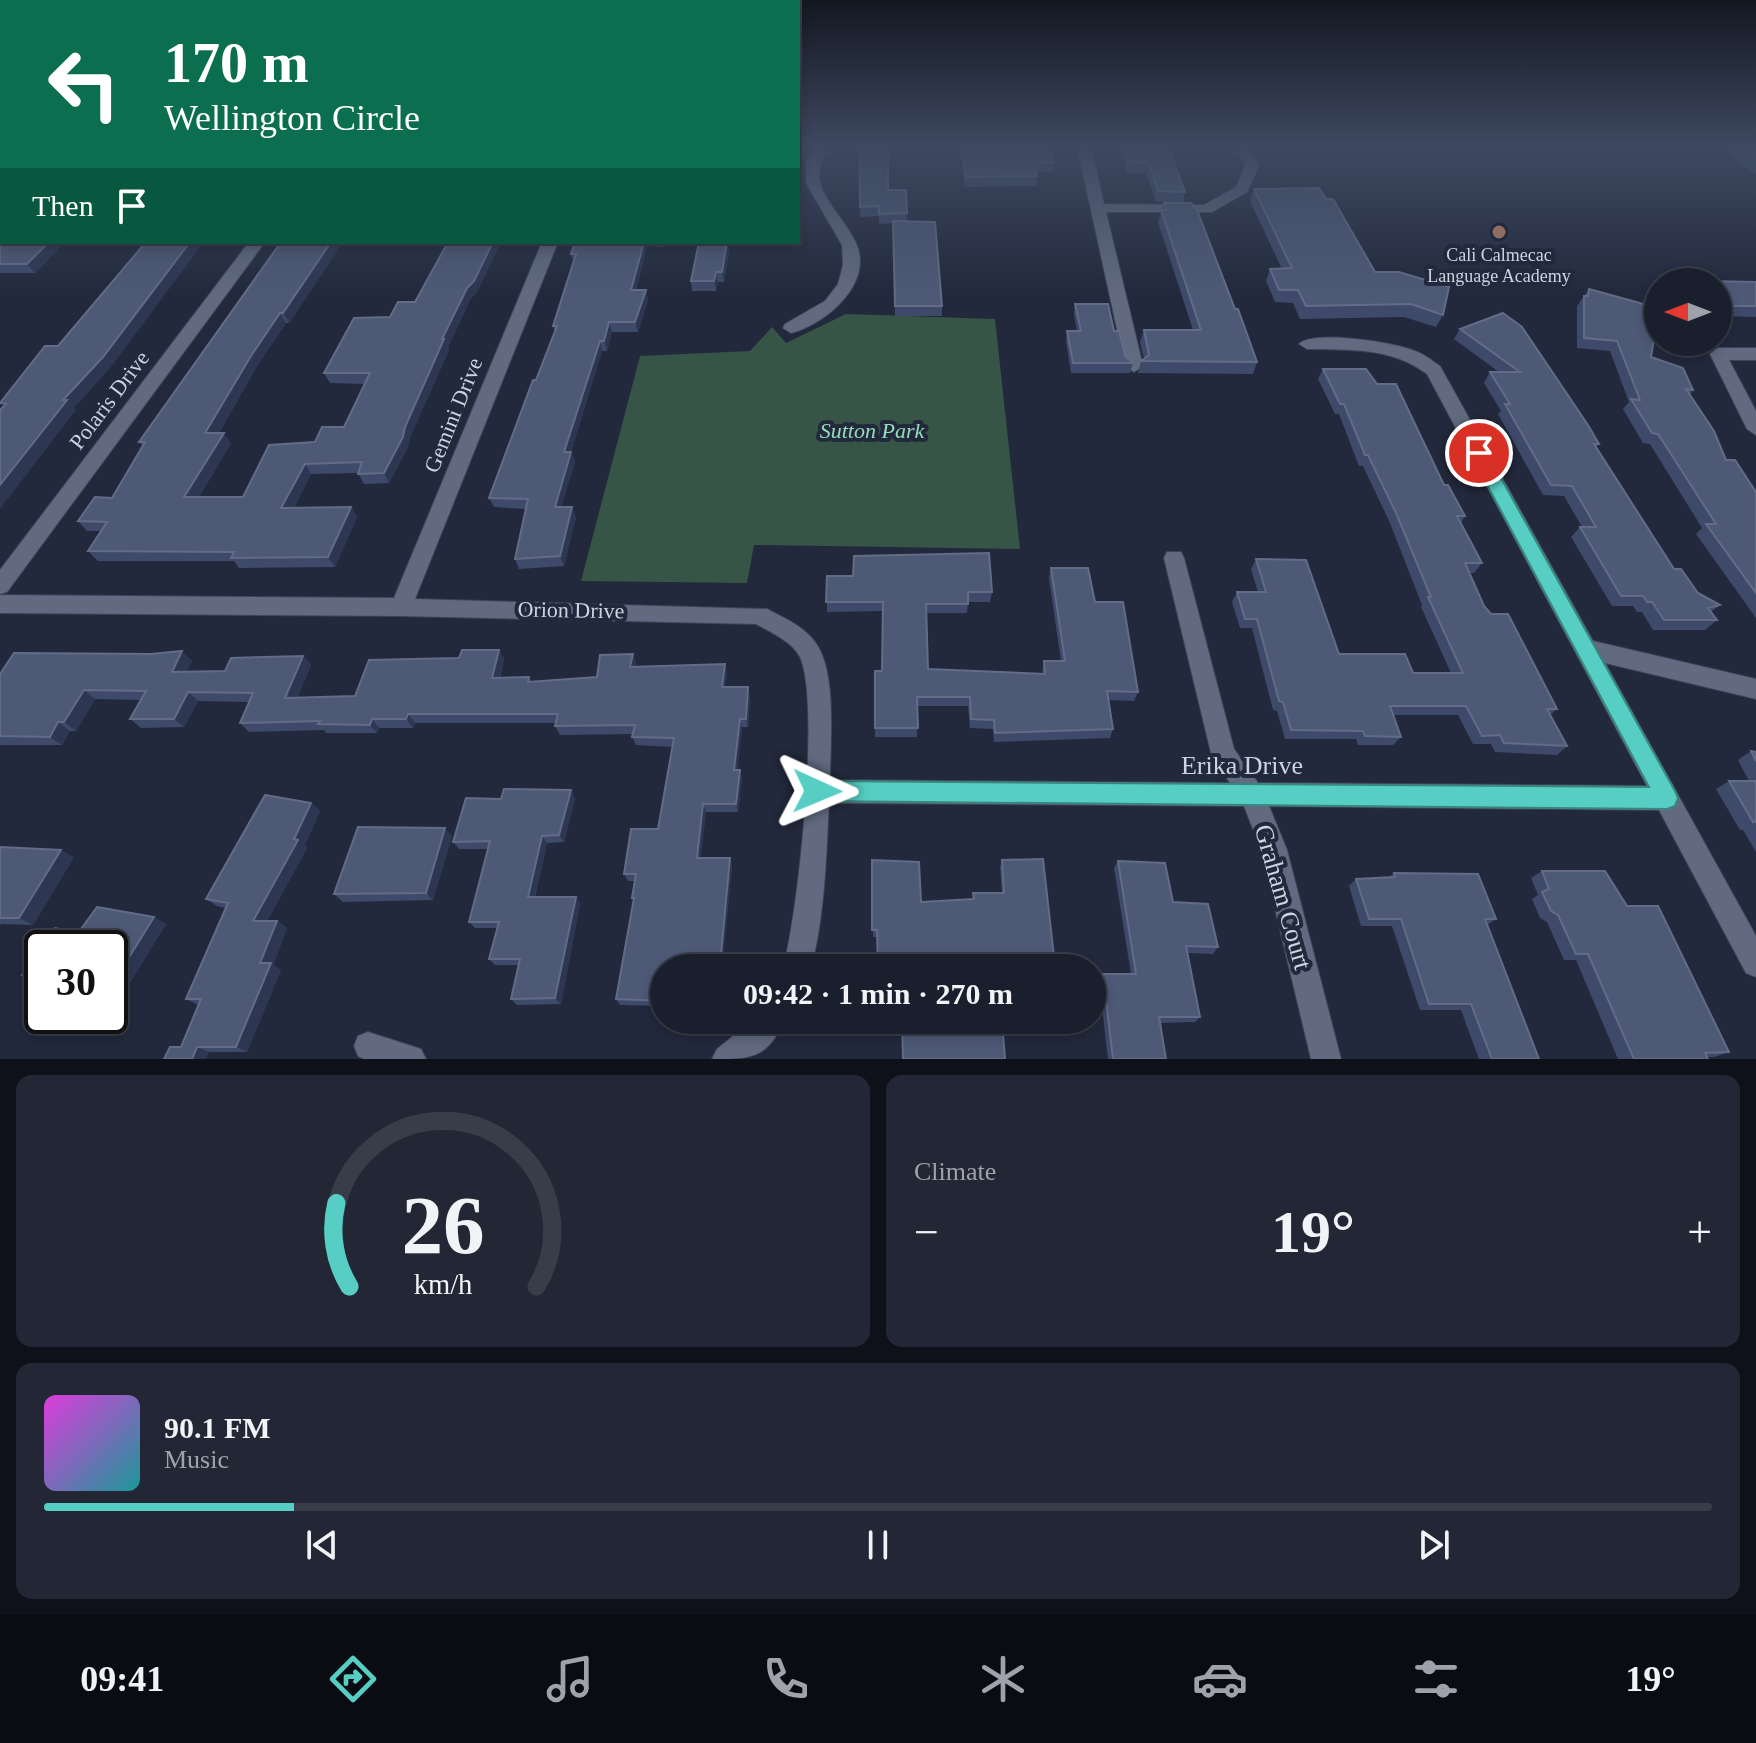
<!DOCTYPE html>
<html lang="en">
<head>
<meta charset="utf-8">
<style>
	body { margin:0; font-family:Georgia,serif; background:#232735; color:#f1f3f6; height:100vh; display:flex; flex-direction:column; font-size:30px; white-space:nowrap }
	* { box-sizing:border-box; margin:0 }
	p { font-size:26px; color:#9fa2aa }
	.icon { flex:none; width:44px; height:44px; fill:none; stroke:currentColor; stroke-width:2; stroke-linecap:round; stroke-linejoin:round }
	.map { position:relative; height:1059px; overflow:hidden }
	.side { display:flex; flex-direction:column; gap:16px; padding:16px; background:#0e1119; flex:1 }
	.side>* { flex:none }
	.banner { position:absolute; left:0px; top:0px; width:800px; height:244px; box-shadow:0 4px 12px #0003,0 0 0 2px #383d49; background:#0b6e4f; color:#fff; overflow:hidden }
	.needle { width:52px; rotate:270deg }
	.tools { position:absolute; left:1644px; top:268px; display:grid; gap:16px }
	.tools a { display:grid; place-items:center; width:88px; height:88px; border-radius:50%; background:#1a1f2d; box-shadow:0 4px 12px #0003,0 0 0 2px #383d49; font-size:40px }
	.speed { position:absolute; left:24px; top:930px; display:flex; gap:16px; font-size:40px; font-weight:700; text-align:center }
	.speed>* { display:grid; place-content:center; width:104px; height:104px; border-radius:50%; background:#1a1f2d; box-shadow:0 4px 12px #0003,0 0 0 2px #383d49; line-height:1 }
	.speed .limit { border:4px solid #111; border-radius:12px; background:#fff; color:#111 }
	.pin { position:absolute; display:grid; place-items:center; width:68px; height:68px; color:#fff; margin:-34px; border:4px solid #fff; border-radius:50%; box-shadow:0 2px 8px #0007 }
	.me { position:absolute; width:88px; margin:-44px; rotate:91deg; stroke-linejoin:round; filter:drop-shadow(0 0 6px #0008) }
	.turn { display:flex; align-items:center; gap:28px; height:168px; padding:0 32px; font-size:36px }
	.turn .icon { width:104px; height:104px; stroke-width:2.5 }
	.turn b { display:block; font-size:56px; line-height:68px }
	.then { display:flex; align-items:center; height:76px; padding:0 32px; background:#0003; gap:16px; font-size:30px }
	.big { font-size:60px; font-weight:600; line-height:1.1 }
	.side .widget { flex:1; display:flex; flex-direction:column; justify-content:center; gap:12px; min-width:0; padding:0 28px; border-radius:16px; background:#232735 }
	.side .dial { align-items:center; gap:0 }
	.dial svg { height:208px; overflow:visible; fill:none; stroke:#383d49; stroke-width:7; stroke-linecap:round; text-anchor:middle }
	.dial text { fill:#f1f3f6; stroke:none }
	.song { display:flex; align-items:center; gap:24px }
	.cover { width:96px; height:96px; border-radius:12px; background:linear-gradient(135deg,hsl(300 70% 55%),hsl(180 70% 35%)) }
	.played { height:8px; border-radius:4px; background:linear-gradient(90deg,#56cec3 15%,#383d49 15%) }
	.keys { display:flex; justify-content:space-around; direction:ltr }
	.heat { display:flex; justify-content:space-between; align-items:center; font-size:44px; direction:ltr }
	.side .tiles { flex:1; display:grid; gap:16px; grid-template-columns:1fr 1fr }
	.widget:last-child { grid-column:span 2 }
	.trip { position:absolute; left:650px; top:954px; width:456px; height:80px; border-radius:40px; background:#1a1f2d; box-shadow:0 4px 12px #0003,0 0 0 2px #383d49; font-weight:600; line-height:80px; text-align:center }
	.menu { display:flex; height:128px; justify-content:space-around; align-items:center; background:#0a0c12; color:#9fa2aa }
	.menu .icon { width:56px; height:56px }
	.menu .selected { color:#56cec3 }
	.menu b { font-size:36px; color:#f1f3f6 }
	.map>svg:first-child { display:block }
</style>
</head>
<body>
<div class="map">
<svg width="1756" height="1059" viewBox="0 0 1756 1059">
	<rect width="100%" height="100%" fill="#22293c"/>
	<path fill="#365546" d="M846,314L995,319L1020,549L754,545L747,583L581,581L640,356L750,351L772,327L786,343Z"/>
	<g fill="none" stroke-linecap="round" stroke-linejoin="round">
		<defs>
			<path id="minor" d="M815,146H829C823,158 817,168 820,182C825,202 846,222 855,241C876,282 826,324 791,333L783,328L785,324L825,301L838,284L843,265L842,245L806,183V163Z
				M1077,146H1091L1104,204L1204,205L1236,187L1245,166L1235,146H1249L1259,166L1247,192L1212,212H1106L1143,366L1134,372L1125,366Z
				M249,242H265L7,592L0,594V570Z
				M542,242H558L415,599L767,609C784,618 806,627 817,645C837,676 830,743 830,780L1230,783L1211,753L1164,558L1167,552H1181L1184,558L1234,749L1258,783L1647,786L1427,374C1391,347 1350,350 1307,349L1299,344C1313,330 1392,342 1412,350C1423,353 1431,360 1440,366L1593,641L1756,679V699L1605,663L1756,936V977L1746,973L1659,810L1269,806L1287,850L1341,1059H1311L1261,850L1244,806L829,803C826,858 825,914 811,968H783C798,916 821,702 800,657C792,641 770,632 756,624L401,616L0,613V595L394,598Z
				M1718,348H1756V360H1729L1756,411V435L1747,429L1710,354Z
				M753,1020H784C768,1059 750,1059 712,1059L717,1049Z
				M368,1032L421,1049L426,1059H364L358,1056L354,1046L358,1036Z"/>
		</defs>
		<use href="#minor" stroke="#3d4454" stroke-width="2"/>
		<use href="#minor" fill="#616a80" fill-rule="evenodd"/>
	</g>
	<path fill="#3f4a6a" d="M859,146L888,190L907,213V222L942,306V316H895L893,223L879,224V216L860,217Z
		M959,146H1050L1054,163L1053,172H1036L1037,176L1036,186L965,187Z
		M1120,146H1168L1185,192L1183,202H1156L1146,173H1127Z
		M1720,146H1756V175L1747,167H1742Z
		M1254,189L1326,199L1375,272L1443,315L1436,327L1404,317L1300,319L1293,303L1275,302L1266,281L1270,269H1282L1250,201Z
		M1164,203L1235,309L1257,362L1253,374L1138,373L1141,361L1144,359L1140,342L1144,330H1193L1158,222Z
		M5,242H65L35,273H0V247Z
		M281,242H343L289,323H286L257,366L219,433L231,443L199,497H243L315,442L344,427L365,384L330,383L324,373L390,317L415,302L478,291L471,298L448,347L449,350L410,437L408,447L389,483L364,484L358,473L311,474L294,508L351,507L357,517L335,567L239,568L234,561H98L88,551L100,531H87L78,521L112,498L143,446L139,442Z
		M575,242H666L665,247L647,246L636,290H646L648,300L638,332H612L607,351H602L571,452L575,462L561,507L576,517L564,566L519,569L515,559L526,509L494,507L489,498L555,332L553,326L574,263L571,254Z
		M727,242L729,252L724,282H718L716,291H692L691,281Z
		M1707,281L1756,282V317L1720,316L1718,314V282H1706Z
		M1589,289L1651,357L1693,390L1690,394L1726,460L1756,492V618L1696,534L1702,528L1650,444L1643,443L1623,409L1629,402L1610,351L1577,348V306Z
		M1075,304L1114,331L1125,356L1133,363L1130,373H1071L1066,341L1067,331H1077L1074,314Z
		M1503,313L1599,444L1596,448L1674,569L1698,593L1720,605L1711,612L1717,620L1705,630H1653L1642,612H1637L1633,606H1612L1571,537L1580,527H1582L1564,496L1543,495L1498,414L1501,411L1484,383L1490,372H1499L1454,339L1460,329Z
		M1323,369L1444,485L1465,516L1461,523L1482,563L1474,573H1470L1484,606L1557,709L1550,715L1567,746L1557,755L1495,752L1491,744H1473L1458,715H1393L1401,737L1393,745H1358L1356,739H1285L1277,711L1273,710L1252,628H1240L1232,602L1237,592H1258L1251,569L1256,559L1339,654L1413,673H1451L1421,607L1422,605L1390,523L1363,466H1359L1339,414H1335L1318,379Z
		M1051,568L1095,602L1138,692L1134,701L1108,700L1113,729L1110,738L994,742L993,729L970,728L968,706H918L917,737H875V671H882L883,611L827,612V576L992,592L990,602H968L967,613H927L928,669L1042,674L1044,661H1061L1049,578Z
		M499,650L504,659L500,678L529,677L531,681L597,677L636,663V667L725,664L727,673L725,687L750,696L748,727H742L737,770L742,778L738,812H706L700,858H730L732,866L722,968H664V1006L620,1005L616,999L634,901L632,898L635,881H628L624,874L658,829L672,747L636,745L632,737L633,734L560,735L555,726L556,723H415L413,728H379L377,733H326L324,730L249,732L240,723L249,702L198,701L184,727L141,728L130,719L141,700L95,699L76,731H70L62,745H0V674L192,661L186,672L225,671L303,656L311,665L297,698L355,696L459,658Z
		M1751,751L1756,752V852L1743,830H1740L1716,789L1729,781H1749L1738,760Z
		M575,798L564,842L547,843L535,897H576L580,904L561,1004L517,1005L511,999L519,965H495L489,959L497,928H475L469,922L488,849H459L453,842Z
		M311,803L320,811L305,845L307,848L267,921H277L287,928L273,965L281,970L247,1052H209L206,1059H164L181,1047L198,1005L186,999L226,908L217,906L206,899Z
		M452,836L433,900L343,902L334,894Z
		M0,848L74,857L33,925L1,924L0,926Z
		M872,860L921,902L972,900L973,893H1002L1000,867L1002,860L1054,957L1051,964L934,959L877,937H873Z
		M1118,861L1173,902L1218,947L1213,954L1188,953L1200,1017L1195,1022L1160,1023L1166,1059H1108L1099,981L1103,974H1131L1114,868Z
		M1542,871L1627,906L1729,1052L1714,1057H1707L1708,1059H1618L1576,960H1564L1547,922L1540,918L1532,899L1538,895L1531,878Z
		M1394,873L1496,919L1487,925L1539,1059H1479L1461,1010H1420L1392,926H1361L1349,886L1356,879L1389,877Z
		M97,907L154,917L166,924L121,997L110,995V948H42V983L22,975L55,928L78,933Z"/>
	<path fill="#2d3752" d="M2,157V173L0,175V159Z
		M49,242H65L35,273L27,264Z
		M190,242H204L111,367L74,408L76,410L0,509V485L63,400Z
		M331,242H343L289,323L283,313Z
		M493,242H501L478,291L471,298L448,347L449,350L410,437L408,447L389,483L384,473L405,427L442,339L467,288Z
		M644,242H647V246L634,300L631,290Z
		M727,242L729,252L724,282L722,272Z
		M716,272L718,282L716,291L714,281Z
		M646,290L648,300L638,332L635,322Z
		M280,313L286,323L257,366L213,443L205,433L251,356Z
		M609,322L612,332L607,351L604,341Z
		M600,341L602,351L568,462L564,452Z
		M224,433L231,443L193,507L184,497Z
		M571,452L575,462L558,516L555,507Z
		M305,464L311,474L289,518L281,508Z
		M351,507L357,517L335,567L328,557Z
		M572,507L576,517L564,566L560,556Z
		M499,650L504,659L497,687L492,678Z
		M182,651L192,661L181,681L172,672Z
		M633,654L636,663L634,676L630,667Z
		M303,656L311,665L293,707L285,698Z
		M725,664L727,673L724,696L722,687Z
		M748,687L750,696L748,727L746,719Z
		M84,690L95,699L76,731L64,722Z
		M188,692L198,701L184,727L174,719Z
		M408,714L415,723L413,728L406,719Z
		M372,719L379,728L377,733L370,725Z
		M740,719L742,727L737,778L734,770Z
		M58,722L70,731L62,745L50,737Z
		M740,770L742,778L738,812L736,804Z
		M571,790L575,798L564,842L559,835Z
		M311,803L320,811L305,845L307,848L263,928L253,921L294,839Z
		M703,804L706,812L700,866L697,858Z
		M445,828L452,836L433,900L426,893Z
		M542,836L547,843L533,904L528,897Z
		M61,850L74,857L33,925L19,918Z
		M730,858L732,866L722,968H721L720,965Z
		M576,897L580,904L561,1004L555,998Z
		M154,917L166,924L121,997L110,992V988Z
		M277,921L287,928L273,965L281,970L247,1052L236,1047L260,963Z
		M197,1047L209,1052L206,1059H192Z"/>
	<path fill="#4e5976" stroke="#626c87" stroke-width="2" d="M0,146H2V157L0,159Z
		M859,146H888V190H906L907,213L879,214V206L860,207Z
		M961,146H1050L1054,163H1034L1037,176L966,177Z
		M1124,146H1168L1185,192L1158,191L1149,163H1129Z
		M1738,146H1756V159L1754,157H1749Z
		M1319,188L1326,199H1333L1375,272H1399L1449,287L1443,315L1411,304L1306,306L1298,290H1279L1270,269L1292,268L1254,189Z
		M1164,203H1191L1197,210L1235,309H1238L1257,362L1141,361L1149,355L1144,330H1201L1161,210H1166Z
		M893,221L935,222L942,306H895Z
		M5,242H49L27,264H0V247Z
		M146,242H190L103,357L63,400H67L0,485V410L6,404L0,403L45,346H58Z
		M281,242H331L283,313H280L251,356L205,433H224L184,497H243L269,445L315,442L322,427H344L370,373H324L354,318L390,317L398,302H415L448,242H493L474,281L467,288L442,339H444L405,427L403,437L384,473L358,474L362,462L305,464L281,508L351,507L328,557L231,558L234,552L88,551L107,522L78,521L95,497L112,498L145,442H139Z
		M575,242H644L631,290H646L635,322H609L604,341H600L564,452H571L555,507H572L560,556L515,559L528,499L489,498L533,380H536L557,326H553L576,254H571Z
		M699,242H727L722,272H716L714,281H691Z
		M1707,281L1756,282V306H1728L1718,294V282H1708Z
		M1589,289L1658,308V316L1651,357L1683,368L1693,390L1686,389L1714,431L1726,460H1735L1756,492V593L1706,524H1716L1658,434L1652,433L1631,399L1640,400L1617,341L1584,338V296H1588Z
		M1075,304H1108L1114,331H1119L1125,356L1133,363H1073L1067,331H1081Z
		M1503,313L1522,327L1588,425L1599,444H1594L1674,569H1681L1698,593L1720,605L1708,608L1717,620H1664L1652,602H1647L1643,596H1621L1580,527H1596L1572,486L1551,485L1505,404H1510L1490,372H1520L1460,329Z
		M1323,369H1366L1377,384H1396L1444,485H1448L1465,516H1457L1482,563H1465L1484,606L1491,614H1508L1557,709H1547L1567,746L1504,743L1500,735L1482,736L1466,706H1390L1401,737L1365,736L1363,731L1291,730L1283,702L1279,701L1257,619H1245L1237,592H1266L1256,559L1306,560L1339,654H1405L1413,673H1463L1428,597H1431L1396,513L1368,455H1365L1344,404H1340Z
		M989,553L992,592H968V604H926L928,669L1045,674L1044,661H1065L1051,568H1088L1095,602H1123L1138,692L1107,691L1113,729L995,733L994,720L971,719L970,697H917L918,728H875V671H882L883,602H826L827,576H853L854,556Z
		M462,650H499L492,678L529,677L528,682L597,677L600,655L633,654L630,667L725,664L722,687H748L746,719H740L734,770H740L736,804H703L697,858H730L720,965L682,966V968H664V1001L616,999L634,898H632L636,874H624L631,829H658L674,738L632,737L635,725L555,726L558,714H408L406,719H372L370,725L318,724L320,721L240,723L253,693L188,692L174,719H130L146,691L84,690L64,722H58L50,737L0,736V674L14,653L151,654L182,651L172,672L225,671L231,658L303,656L285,698L355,696L369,660L459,658Z
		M1751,751L1756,752V761Z
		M1729,781H1756V822H1753Z
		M504,789L571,790L559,835L542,836L528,897H576L555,998L511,999L520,959H489L499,922H469L490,841L453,842L466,798L501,799Z
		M265,795L311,803L294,839L298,840L253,921H277L260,963H271L236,1047H197L192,1059H164L170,1047H181L201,999H186L228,903L206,899Z
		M358,827L445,828L426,893L334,894Z
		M0,847L61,850L19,918H0Z
		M1043,859L1054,957L934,953L935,968H878L877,930H872V860L919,862L921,902L974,899L973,893H1004L1002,860Z
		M1118,861L1165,863L1173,902L1208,904L1218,947L1186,946L1200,1017H1159L1166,1059H1113L1103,974H1136Z
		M1542,871H1605L1627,906H1658L1729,1052L1705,1053L1708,1059H1634L1588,954H1576L1558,915L1551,911L1542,892L1549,889Z
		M1394,873L1478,874L1496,919H1485L1539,1059H1492L1471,1004H1429L1401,919H1369L1356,879L1395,877Z
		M97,907L154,917L110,988V948H42V979L22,975L55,928L78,933Z
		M902,1020H1002L1005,1059H903Z"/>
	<linearGradient id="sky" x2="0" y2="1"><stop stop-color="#131721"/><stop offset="0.5" stop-color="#3e4961"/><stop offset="1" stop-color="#3e4961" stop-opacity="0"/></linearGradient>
	<rect width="1756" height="294" fill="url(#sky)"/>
	<path fill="#56cec3" stroke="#38867f" stroke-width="2" d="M1479,447L1487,453L1675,791L1678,798L1675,806L1667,809L817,801L809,798L806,791L809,784L817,781L1649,787L1470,453Z"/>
	<circle fill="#8d6e63" stroke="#22293c" stroke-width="3" cx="1499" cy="232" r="8"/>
	<g text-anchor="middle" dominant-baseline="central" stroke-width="8" stroke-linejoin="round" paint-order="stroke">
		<g font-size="18" fill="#cdd3df" stroke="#22293c">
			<text x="1499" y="255">Cali Calmecac<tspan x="1499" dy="21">Language Academy</tspan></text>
		</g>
		<g font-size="22" fill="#cdd3df" stroke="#22293c">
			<text transform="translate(109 400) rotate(-53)">Polaris Drive</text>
			<text transform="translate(453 415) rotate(-68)">Gemini Drive</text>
			<text transform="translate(571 610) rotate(1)">Orion Drive</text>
		</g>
		<g font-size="22" font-style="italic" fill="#95debb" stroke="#22293c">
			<text x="872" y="430">Sutton Park</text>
		</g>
		<g font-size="26" fill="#cdd3df" stroke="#22293c">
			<text x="1242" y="765">Erika Drive</text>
			<text transform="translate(1283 897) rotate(74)">Graham Court</text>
		</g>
	</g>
</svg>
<div class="tools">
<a><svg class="needle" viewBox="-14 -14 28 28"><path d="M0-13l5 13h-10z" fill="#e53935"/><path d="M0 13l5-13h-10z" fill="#9fa2aa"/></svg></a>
</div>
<div class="speed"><div class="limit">30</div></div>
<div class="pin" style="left:1479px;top:453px;background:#d93025"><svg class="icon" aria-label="arrive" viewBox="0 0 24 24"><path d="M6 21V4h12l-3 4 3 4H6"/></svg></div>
<svg class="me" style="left:817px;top:791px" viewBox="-20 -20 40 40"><path d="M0-17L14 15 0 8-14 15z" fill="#56cec3" stroke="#fff" stroke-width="4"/></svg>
<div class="trip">09:42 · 1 min · 270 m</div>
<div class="banner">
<div class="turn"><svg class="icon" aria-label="left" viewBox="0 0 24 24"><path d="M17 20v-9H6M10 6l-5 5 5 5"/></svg><div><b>170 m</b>Wellington Circle</div></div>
<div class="then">Then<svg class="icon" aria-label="arrive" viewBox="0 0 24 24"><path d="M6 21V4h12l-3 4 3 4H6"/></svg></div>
</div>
</div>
<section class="side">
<div class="tiles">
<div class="widget dial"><svg viewBox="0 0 100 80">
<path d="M14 69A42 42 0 1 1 86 69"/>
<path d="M14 69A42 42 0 0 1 9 37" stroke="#56cec3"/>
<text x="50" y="56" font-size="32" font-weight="700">26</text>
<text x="50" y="72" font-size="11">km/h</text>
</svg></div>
<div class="widget"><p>Climate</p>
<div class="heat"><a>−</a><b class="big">19°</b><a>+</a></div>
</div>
<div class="widget">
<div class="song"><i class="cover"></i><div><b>90.1 FM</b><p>Music</p></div></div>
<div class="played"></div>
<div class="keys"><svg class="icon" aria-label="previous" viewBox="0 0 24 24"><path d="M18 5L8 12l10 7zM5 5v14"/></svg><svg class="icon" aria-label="pause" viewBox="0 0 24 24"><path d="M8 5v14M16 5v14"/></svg><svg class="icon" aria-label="next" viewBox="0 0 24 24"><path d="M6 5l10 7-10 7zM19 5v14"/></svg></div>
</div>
</div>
</section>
<nav class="menu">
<b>09:41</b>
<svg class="icon selected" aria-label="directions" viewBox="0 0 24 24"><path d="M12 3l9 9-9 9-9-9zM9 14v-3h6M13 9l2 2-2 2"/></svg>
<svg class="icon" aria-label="music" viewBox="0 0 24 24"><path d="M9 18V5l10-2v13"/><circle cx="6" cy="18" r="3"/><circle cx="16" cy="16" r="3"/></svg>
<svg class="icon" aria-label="phone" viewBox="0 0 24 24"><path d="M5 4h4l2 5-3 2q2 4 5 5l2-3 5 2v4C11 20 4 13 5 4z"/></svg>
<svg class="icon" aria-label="climate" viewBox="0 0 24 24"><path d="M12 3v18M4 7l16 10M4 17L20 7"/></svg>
<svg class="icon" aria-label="car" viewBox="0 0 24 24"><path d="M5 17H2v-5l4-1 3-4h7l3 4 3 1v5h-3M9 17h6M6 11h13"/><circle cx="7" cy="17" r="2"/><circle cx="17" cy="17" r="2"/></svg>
<svg class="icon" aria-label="filters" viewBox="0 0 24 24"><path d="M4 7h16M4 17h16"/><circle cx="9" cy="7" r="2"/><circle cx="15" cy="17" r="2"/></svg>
<b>19°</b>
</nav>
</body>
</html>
